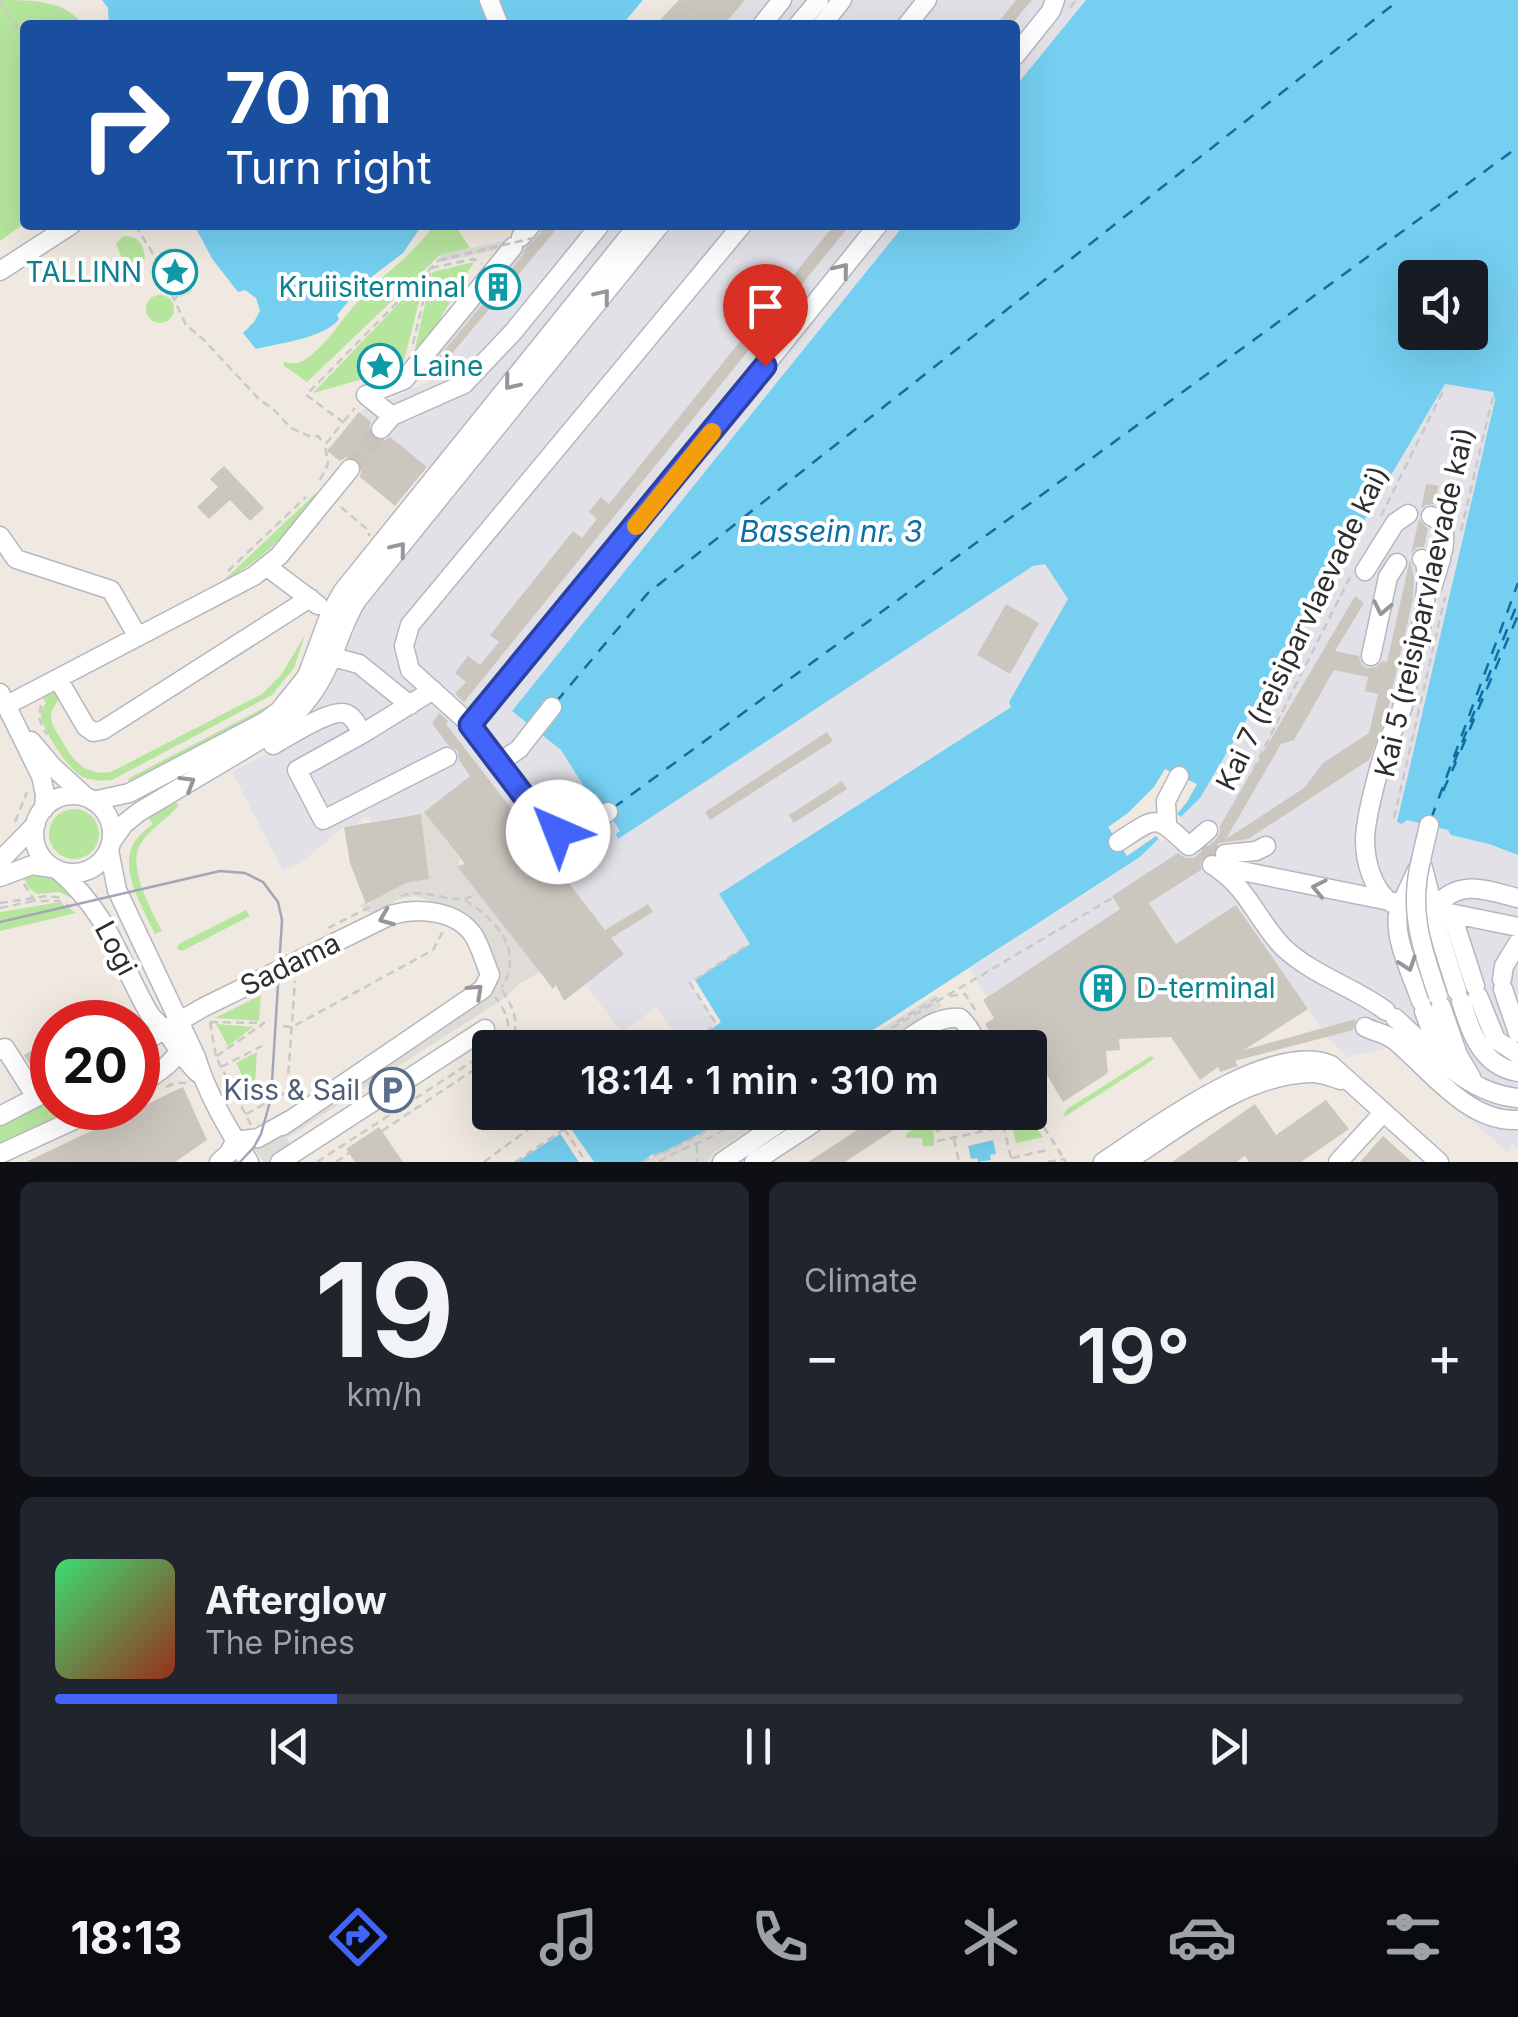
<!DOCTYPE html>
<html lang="en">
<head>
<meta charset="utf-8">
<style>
	body { margin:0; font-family:Inter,sans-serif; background:#20242c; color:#f1f3f6; height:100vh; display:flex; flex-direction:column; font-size:38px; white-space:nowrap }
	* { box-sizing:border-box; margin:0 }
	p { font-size:32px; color:#9ea1a6 }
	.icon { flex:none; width:55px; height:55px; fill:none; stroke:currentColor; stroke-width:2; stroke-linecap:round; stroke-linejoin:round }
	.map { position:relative; height:1162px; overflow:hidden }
	.drawer { display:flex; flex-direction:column; gap:20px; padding:20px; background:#0d0f14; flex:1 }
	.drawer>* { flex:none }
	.hud { position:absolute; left:20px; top:20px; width:1000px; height:210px; border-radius:10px; box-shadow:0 10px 40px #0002; background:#1a4fa0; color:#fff; overflow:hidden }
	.buttons { position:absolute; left:1398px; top:260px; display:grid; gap:20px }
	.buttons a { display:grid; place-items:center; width:90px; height:90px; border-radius:10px; background:#171b24; box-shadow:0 10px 40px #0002; font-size:50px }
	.speed { position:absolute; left:30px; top:1000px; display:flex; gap:20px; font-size:50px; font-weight:700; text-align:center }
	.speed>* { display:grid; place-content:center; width:130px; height:130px; border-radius:50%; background:#171b24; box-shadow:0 10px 40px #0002; line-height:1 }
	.speed .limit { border:15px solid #d22; background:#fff; color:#111 }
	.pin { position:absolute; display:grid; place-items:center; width:85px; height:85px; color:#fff; margin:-102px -42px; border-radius:50% 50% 50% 0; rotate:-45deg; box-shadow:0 0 10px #0007 }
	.pin .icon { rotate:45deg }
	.me { position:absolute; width:110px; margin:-55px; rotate:316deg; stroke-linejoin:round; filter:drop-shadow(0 0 8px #0008) }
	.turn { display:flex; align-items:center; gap:35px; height:210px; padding:0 40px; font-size:45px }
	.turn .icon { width:130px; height:130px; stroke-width:2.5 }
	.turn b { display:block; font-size:70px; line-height:85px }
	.big { font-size:75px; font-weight:600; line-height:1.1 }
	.drawer .card { flex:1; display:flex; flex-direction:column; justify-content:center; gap:15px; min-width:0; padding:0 35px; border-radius:15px; background:#20242c }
	.drawer .dial { align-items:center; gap:0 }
	.dial b { font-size:130px; line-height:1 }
	.song { display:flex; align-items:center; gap:30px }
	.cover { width:120px; height:120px; border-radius:15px; background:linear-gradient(135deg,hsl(140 70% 55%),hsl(10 70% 35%)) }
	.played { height:10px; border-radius:5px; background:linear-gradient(90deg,#4264fb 20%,#363941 20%) }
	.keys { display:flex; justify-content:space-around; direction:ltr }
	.heat { display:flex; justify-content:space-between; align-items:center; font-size:55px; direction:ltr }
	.drawer .tiles { flex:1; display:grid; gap:20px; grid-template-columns:1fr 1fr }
	.card:last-child { grid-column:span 2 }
	.trip { position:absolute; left:472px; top:1030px; width:575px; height:100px; border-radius:10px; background:#171b24; box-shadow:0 10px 40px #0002; font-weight:600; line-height:100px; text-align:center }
	.dock { display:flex; height:160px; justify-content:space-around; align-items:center; background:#090b0e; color:#9ea1a6 }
	.dock .icon { width:70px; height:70px }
	.dock .active { color:#4264fb }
	.dock b { font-size:45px; color:#f1f3f6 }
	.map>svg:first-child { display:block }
</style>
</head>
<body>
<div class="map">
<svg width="1518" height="1162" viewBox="0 0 1518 1162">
	<rect width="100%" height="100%" fill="#efe9e1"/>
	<path fill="#e3e1e8" d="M745,0H1086L1015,88V25H724Z
		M560,225H904L561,749L590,795L596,794L620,831L619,838L1033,566L1045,563L1068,599L1009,702L1011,706L719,894L750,944L690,983L716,1024L686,1047H667L679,1038L657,1007L622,1032L585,984L624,954L475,772L421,814L371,821L369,817L361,818V823L344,827L303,861L283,871L232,772L311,731L304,718L323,696L344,660L365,601L431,471L359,412L429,382Z
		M1445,384L1493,392L1495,400L1406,820L1449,830L1518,855V1150L1513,1145L1507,1152L1389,1047L1348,1057L1329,1040L1308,1009L1246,1049L1144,894L987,997L969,969L1140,858L1200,798Z"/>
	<path fill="#b6e59e" d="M0,0C32,0 65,0 83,25H25V223L0,241Z
		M434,225H455L470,248L440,255L307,382L283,365L284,362C293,364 299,364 306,359C329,343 342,318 360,299C385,273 414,254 434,225Z
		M123,236C139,235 147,248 144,263L136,265L121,256L116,244Z
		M474,262L411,367L432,272Z
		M426,275L402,368L313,393Z
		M146 309a14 14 0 1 1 28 0a14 14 0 1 1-28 0Z
		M315,494H319C288,532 265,559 222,582Z
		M305,635L294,668L272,695L112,780C101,781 91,781 81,776C67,767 45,733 41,717C40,709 42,709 46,703L43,698L56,691L62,695C58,701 51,709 51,717C51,724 57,733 61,739C72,760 85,776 111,772L262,694L281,675Z
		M279,700L261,714L146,775L128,782L129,778Z
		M175,803H178V806C167,819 153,827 143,840C124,863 151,909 162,931L155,934C144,910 117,868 135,841C140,834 147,829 153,824L148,817Z
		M49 834a25 25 0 1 1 50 0a25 25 0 1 1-50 0Z
		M21,873C46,874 59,878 74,899L59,892L37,894L29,888Z
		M55,903H61L76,913L0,931V912Z
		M246,910L250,916L182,951L177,949L179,944Z
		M261,995L259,1021L215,1018Z
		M216,1024L253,1027L228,1046Z
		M257,1052L255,1083L248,1087L236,1063Z
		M1151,1056L1154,1058L1151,1061L1066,1116H1063L1067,1109Z
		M52,1098V1108H84L0,1149V1127Z
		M1028,1115L1043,1137L1016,1143L1013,1130L1008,1128Z
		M929,1119L933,1120L934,1146H923L922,1138H906V1134Z"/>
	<path fill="#dfdcd8" d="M541,225H558L434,373L428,359L524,244L441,262L440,255L532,235Z
		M171,247L193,292L179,298L158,253Z
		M424,812L460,859L458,866L540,972L519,984L506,997L287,1138L291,1147L269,1162H264L254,1149L308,1118L496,986L498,977L493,963L477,923L468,914L416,896L399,899L374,913L367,912L360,905L366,902L367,905L371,903L372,901L406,883L429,879L421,814Z
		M935,995L942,1006L877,1047H852Z
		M742,1113H776L713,1153L707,1162H642Z"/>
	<path fill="#75cff0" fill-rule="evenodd" d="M102,0H643L622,25H109L108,8Z
		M1086,0H1518V855L1489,844L1451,835L1448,830L1407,820L1402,824L1397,822L1495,400L1493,392L1445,384L1200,798L1140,857L847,1047H686L721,1022L695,980L750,944L719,894L1011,707L1009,702L1068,599L1045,564L1033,566L618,839L616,834L620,831L596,794L590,796L561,750L512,711L904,225H1015V87ZM1415,278H1470V332H1415Z
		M194,225H422L403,253L370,278L367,284L356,292L337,315L339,319C325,338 279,343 256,349L243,333L254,322L260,311L256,298L245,290L238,292L213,260Z
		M592,1113H741L659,1154H653L641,1162H517Z
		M993,1140L996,1154L990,1155L991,1160L978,1162L977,1158L971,1159L968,1146Z"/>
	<path fill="#efe9e1" d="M1165,769L1197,784L1187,802L1177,814L1184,820L1162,843L1156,836L1127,856L1108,827L1128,813L1154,787Z
		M567,1123L594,1162H579L557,1129Z"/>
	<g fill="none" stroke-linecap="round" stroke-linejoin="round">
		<path stroke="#0d6fa3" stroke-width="2.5" stroke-dasharray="12 10" stroke-linecap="butt" d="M556,702L648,593L1399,0
			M1461,750L1518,615
			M1454,763L1518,602
			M1443,791L1456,762
			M613,808L1518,147
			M1431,819L1518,583"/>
	</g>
	<path fill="#cbc7bf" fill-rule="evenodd" d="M679,0H745L724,25H655Z
		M1016,0H1032L1011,25H996Z
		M543,225H560L435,374L431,367L523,255L525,249L541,233Z
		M834,225H850L464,702L455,694L466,682L455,673L468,656L480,665L499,642L490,635L573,531L582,538L597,519L589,512L601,497L609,504Z
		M359,412L371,422L369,432L374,439L384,441L390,437L427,467L395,506L360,477L362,466L357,459L347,457L340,461L327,451Z
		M224,466L264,508L250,521L230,500L209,519L197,507L218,487L210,479Z
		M1426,484L1439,486L1434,504L1426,505L1421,509Z
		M1419,519L1428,529L1424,547H1417L1411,554Z
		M1410,559L1414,578L1413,599L1386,717L1369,760L1248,839L1219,843L1213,853L1202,858L1201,870L1149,903L1176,944L1236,905L1308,1009L1244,1050L1356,1019L1353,1030L1235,1061L1238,1066L1220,1072L1218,1067L1200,1080L1171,1037L1119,1039L1120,1050L1106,1051L1108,1073L1063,1102L1047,1075L1030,1087V1048H1013L1000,1029L992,1035L985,1024L994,1018L983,1000L1120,909L1112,896L1178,853L1185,858H1194L1216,839L1220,833V826L1355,596L1364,603L1335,651L1359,656L1362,665L1367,668L1376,667L1382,661L1387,662ZM1334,670L1368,677L1365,691L1378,694L1369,733L1323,763L1304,788L1226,839L1281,744L1294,740Z
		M1006,604L1039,623L1010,674L977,655Z
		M439,713L448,721L446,724L605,930L648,904L653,912L611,938L624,954L564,1001L556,985L553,989L457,866L465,864L424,812L470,776L459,760L458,751L448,745L432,723Z
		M827,732L833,741L710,820L705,812Z
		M842,781L847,789L794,823L789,815Z
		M421,814L429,879L406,883L366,904L350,863L344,827Z
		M123,1009L129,1022H99Z
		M52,1039V1065L36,1074L24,1055Z
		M183,1087L207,1140L175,1162H26Z
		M1326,1100L1349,1129L1301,1162H1249L1245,1156L1237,1162H1172L1255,1104L1276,1135Z
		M885,1112H921L845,1162H808Z
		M379,1127L403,1162H355L346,1149Z
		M1383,1136L1412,1162H1360Z"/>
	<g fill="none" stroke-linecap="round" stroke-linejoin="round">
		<path stroke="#c8c4bd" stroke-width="18" stroke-dasharray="18 9" stroke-linecap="butt" d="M350,469L381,429
			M1202,855L1225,854"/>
		<defs>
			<path id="minor" d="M489,0L499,25
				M762,25L782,0
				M798,25L819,0
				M822,25L842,0
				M907,25L927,0
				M1015,56L1051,11L1055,0
				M521,237L531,225
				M0,271L71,225
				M392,416L366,395L404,380L513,247
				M381,429L392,416L464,384L514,331L600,225
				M1431,516C1447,523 1445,537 1443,551
				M0,536L16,559L111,590L138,637
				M1422,559L1425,561L1427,578L1424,613
				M266,566L318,605
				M1365,571L1395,523L1408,514
				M1432,588L1441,559
				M322,654L359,664L410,705
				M1371,656L1388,577L1397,563
				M58,679L86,727L93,732L103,730L310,598
				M0,693L41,776L45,794L44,809
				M1405,696L1422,622
				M7,705L254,576L279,556L350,469
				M471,725L615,552L878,225
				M362,734L297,770L323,820L447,757
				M31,741L53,767L86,797
				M273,745C288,737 332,707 347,714C355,718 358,727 362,734L433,690
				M499,763L519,749L552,707
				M34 834a39 39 0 1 1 78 0a39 39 0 1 1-78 0Z
				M93,801L129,793L264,722L279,711L307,676L330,614L343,591L638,225
				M608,812C587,825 570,838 546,825L471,725L410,670L404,646L410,625L742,225
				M1167,824L1166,801L1179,776
				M1429,825L1421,860L1434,911
				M112,841L124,824L139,812L282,727C301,710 316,692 327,668C339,644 342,624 357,600L660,225
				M1118,842C1158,816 1154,814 1189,846
				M1185,843H1193L1208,830
				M109,850L117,890L196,1057C207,1094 228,1129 249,1162
				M1225,854L1256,851L1266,846
				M0,861L36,824
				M1212,865L1518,927
				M1218,869C1248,889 1259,923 1284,948C1314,976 1354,987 1386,1011
				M1417,870C1411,884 1402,900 1398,915C1394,939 1413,978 1421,1001
				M59,871C110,915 118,959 149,1013C153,1020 160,1024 165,1030C176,1045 184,1060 198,1073
				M0,877L32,865L52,868
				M1391,903C1373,890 1365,862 1365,840C1365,819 1380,762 1388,741C1393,729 1400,718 1403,705
				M1452,915L1475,986
				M1502,979L1504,966L1518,943
				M1503,989L1518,1033
				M1457,991L1435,921V907C1460,878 1485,890 1518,898
				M1478,996L1496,1040L1518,1054
				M1461,1001C1471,1032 1481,1066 1518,1072
				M1441,1006L1458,1055L1471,1077
				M1424,1011L1440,1055
				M1395,1018C1431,1050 1467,1094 1518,1098
				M1365,1027C1374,1032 1385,1033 1394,1040C1429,1068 1467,1123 1518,1120
				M138,1045L204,1007L391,915C418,907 457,910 474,936C481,948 485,963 490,975L483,989L282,1126
				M895,1048C915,1034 935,1016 960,1018C968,1026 977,1036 972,1048
				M0,1050L5,1048L36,1097
				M138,1086C155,1074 176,1063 183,1043
				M0,1116L52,1089
				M235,1141L258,1138L290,1120
				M0,1154L100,1108
				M219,1162L229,1153L235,1141
				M280,1162L485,1029
				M722,1162L795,1112
				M754,1162L830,1112
				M1103,1162C1152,1130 1272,1039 1331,1065L1439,1162
				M1126,1162C1181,1127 1242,1075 1310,1073C1321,1072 1330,1077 1341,1080
				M1338,1162L1383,1113"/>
		</defs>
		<use href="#minor" stroke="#b4b7c1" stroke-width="21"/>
		<path stroke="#c9c9c9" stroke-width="2.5" stroke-dasharray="8 5" stroke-linecap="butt" d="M0,0L11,21L25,36
			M1070,8L1076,0
			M661,22L728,6L734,0
			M658,25L683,0
			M135,225L152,252L186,325L203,339L259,399L274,410L291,428L311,437L318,436L324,444
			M156,258L163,256L180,292L174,300
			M413,344L431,268L474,259L482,264
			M344,421L355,408
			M320,480L328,464L325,445L343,422L306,395L439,260
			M341,507L369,531V536
			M1381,516L1445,387
			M1461,531L1493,396
			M228,571L306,497
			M41,705L39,718L47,735
			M1394,818L1445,597
			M15,822L27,792
			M1224,828L1350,577
			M24,884L35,901H58L71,907
			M480,891L545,971
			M401,896C424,887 449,903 467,898C473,897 477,893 482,890
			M465,900C496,920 524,949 502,987
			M0,903L47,896L63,898
			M0,908L34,901
			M328,928L370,907
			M502,990C515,1010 522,1026 507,1048
			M950,996L965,994L977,1013
			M210,1022L216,1057L251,1125
			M210,1022L264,1023L217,1056
			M715,1022L690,983L746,946
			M897,1022L937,998L942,997
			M283,1026L292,1027L433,950L443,931
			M495,1048C515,1032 509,1015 495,997
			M685,1048L716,1024
			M858,1048L1180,858
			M221,1067L262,1046
			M166,1087L175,1083H187
			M1030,1105L1064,1159
			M114,1112L124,1108
			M554,1112L557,1118
			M1000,1112L1012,1162
			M246,1114L287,1092L295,981
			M968,1114L980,1132
			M382,1131L490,1059
			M936,1132L967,1112
			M954,1139L959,1162
			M937,1141L1004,1127
			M697,1145V1162
			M1012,1158L1047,1150
			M317,1162L490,1050
			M336,1162L349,1153
			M484,1162L552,1112
			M515,1162L590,1112
			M642,1162L659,1153V1155L744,1112
			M659,1162L668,1156L713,1136L754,1112
			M1048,1162L1064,1159L1066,1162"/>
		<use href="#minor" stroke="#fff" stroke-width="18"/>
		<path stroke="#a3a6b8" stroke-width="2.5" d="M0,922L220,871L245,873L263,882L278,902L282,920L271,1098L261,1134L254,1147L240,1162"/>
		<defs>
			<path id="minor-bridge" d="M1421,860C1408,910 1422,949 1438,996"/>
		</defs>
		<use href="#minor-bridge" stroke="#b4b7c1" stroke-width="21" stroke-linecap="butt"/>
		<path stroke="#c9c9c9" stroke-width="2.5" stroke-dasharray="8 5" stroke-linecap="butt" d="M439,260L542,236L551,225
			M557,1118L586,1162"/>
		<use href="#minor-bridge" stroke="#fff" stroke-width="18"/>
	</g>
	<defs><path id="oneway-chevron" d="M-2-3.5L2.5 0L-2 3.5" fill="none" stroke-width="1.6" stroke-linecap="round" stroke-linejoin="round" transform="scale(2.5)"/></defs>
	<g stroke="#969696">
		<use href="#oneway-chevron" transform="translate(842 270) rotate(-51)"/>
		<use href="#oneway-chevron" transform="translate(603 296) rotate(-51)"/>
		<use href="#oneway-chevron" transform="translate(511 383) rotate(129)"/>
		<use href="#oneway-chevron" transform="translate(399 549) rotate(-51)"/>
		<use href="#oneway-chevron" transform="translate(1382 608) rotate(102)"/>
		<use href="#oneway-chevron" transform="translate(188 783) rotate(-31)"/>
		<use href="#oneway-chevron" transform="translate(1319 888) rotate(-168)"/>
		<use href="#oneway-chevron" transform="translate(386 918) rotate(158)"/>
		<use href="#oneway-chevron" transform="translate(1408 964) rotate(71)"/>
		<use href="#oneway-chevron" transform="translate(476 991) rotate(-43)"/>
	</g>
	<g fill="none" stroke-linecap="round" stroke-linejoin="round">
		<defs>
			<path id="route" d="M558,832L546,825L470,725L765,366"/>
		</defs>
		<use href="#route" stroke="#2b41a3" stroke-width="25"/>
		<use href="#route" stroke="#4264fb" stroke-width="18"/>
		<path stroke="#f59e0b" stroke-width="18" d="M636,526L712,432"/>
	</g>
	<defs>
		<symbol id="sight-ring" viewBox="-11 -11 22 22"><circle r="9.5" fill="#fff" stroke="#0f9aa8" stroke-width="1.5"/><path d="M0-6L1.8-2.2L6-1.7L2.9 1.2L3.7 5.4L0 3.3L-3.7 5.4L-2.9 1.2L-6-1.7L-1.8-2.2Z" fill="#0f9aa8"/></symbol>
		<symbol id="building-ring" viewBox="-11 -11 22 22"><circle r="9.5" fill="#fff" stroke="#0f9aa8" stroke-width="1.5"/><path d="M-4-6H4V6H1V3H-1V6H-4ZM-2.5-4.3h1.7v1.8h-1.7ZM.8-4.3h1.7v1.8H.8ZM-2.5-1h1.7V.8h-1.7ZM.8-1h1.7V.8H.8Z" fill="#0f9aa8"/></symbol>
		<symbol id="parking-ring" viewBox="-11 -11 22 22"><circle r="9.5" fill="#fff" stroke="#5c6f8a" stroke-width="1.5"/><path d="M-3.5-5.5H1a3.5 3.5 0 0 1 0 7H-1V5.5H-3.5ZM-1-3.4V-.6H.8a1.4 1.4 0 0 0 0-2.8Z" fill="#5c6f8a"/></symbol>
	</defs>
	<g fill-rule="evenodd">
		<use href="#sight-ring" x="150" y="247" width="50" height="50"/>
		<use href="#building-ring" x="473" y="262" width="50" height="50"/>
		<use href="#sight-ring" x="355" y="341" width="50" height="50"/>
		<use href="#building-ring" x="1078" y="963" width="50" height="50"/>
		<use href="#parking-ring" x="367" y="1065" width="50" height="50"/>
	</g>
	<g text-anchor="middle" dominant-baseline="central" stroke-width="8" stroke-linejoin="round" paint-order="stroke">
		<g font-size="28" fill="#0d838f" stroke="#fff" text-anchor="end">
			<text x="142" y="272">TALLINN</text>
			<text x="466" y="287">Kruiisiterminal</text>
			<text x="412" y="366" text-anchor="start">Laine</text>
			<text x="1136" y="988" text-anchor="start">D-terminal</text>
		</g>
		<g font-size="28" fill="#2e2e2e" stroke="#fff">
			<text transform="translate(1424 602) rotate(-77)">Kai 5 (reisiparvlaevade kai)</text>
			<text transform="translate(1302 628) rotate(-64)">Kai 7 (reisiparvlaevade kai)</text>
			<text transform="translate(116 948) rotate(62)">Logi</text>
			<text transform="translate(290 964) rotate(-26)">Sadama</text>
		</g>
		<g font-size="28" fill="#4e5e75" stroke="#fff" text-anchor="end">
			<text x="360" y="1090">Kiss &amp; Sail</text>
		</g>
		<g font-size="30" font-style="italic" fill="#0d6fa3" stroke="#fff">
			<text x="831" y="531">Bassein nr. 3</text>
		</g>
	</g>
</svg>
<div class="buttons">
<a><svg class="icon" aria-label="sound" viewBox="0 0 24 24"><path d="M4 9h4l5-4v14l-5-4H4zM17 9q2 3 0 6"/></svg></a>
</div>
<div class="speed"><div class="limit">20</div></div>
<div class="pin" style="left:765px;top:366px;background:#d93025"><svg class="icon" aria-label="arrive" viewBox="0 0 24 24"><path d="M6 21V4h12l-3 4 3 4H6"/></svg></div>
<svg class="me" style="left:558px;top:832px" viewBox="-20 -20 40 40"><circle r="19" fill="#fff"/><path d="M0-13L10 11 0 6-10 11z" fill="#4264fb"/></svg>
<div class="trip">18:14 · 1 min · 310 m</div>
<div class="hud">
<div class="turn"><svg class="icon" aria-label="right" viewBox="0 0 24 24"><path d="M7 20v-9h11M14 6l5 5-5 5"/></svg><div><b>70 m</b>Turn right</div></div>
</div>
</div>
<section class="drawer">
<div class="tiles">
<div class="card dial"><b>19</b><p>km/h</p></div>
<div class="card"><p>Climate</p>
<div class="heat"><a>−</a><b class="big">19°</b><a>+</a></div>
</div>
<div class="card">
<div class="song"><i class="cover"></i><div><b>Afterglow</b><p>The Pines</p></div></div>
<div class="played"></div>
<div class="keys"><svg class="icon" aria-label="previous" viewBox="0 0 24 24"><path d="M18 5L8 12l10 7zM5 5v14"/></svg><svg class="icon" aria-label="pause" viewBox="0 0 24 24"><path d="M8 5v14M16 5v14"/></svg><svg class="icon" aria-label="next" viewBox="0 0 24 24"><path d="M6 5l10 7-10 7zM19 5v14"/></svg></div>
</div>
</div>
</section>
<nav class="dock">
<b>18:13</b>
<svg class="icon active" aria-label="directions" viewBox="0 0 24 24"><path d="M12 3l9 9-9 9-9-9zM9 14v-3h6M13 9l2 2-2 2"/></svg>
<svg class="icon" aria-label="music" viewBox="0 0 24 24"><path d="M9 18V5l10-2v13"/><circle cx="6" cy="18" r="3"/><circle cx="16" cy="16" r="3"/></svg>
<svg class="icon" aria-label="phone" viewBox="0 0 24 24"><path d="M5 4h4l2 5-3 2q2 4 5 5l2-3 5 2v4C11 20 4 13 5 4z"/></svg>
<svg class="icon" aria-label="climate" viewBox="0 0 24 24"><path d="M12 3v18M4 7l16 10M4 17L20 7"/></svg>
<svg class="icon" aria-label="car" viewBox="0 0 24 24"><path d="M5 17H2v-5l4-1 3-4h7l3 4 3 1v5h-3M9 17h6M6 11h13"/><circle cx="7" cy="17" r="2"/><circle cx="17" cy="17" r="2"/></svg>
<svg class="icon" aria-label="filters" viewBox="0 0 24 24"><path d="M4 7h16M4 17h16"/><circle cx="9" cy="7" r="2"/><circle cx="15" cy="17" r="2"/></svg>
</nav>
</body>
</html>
